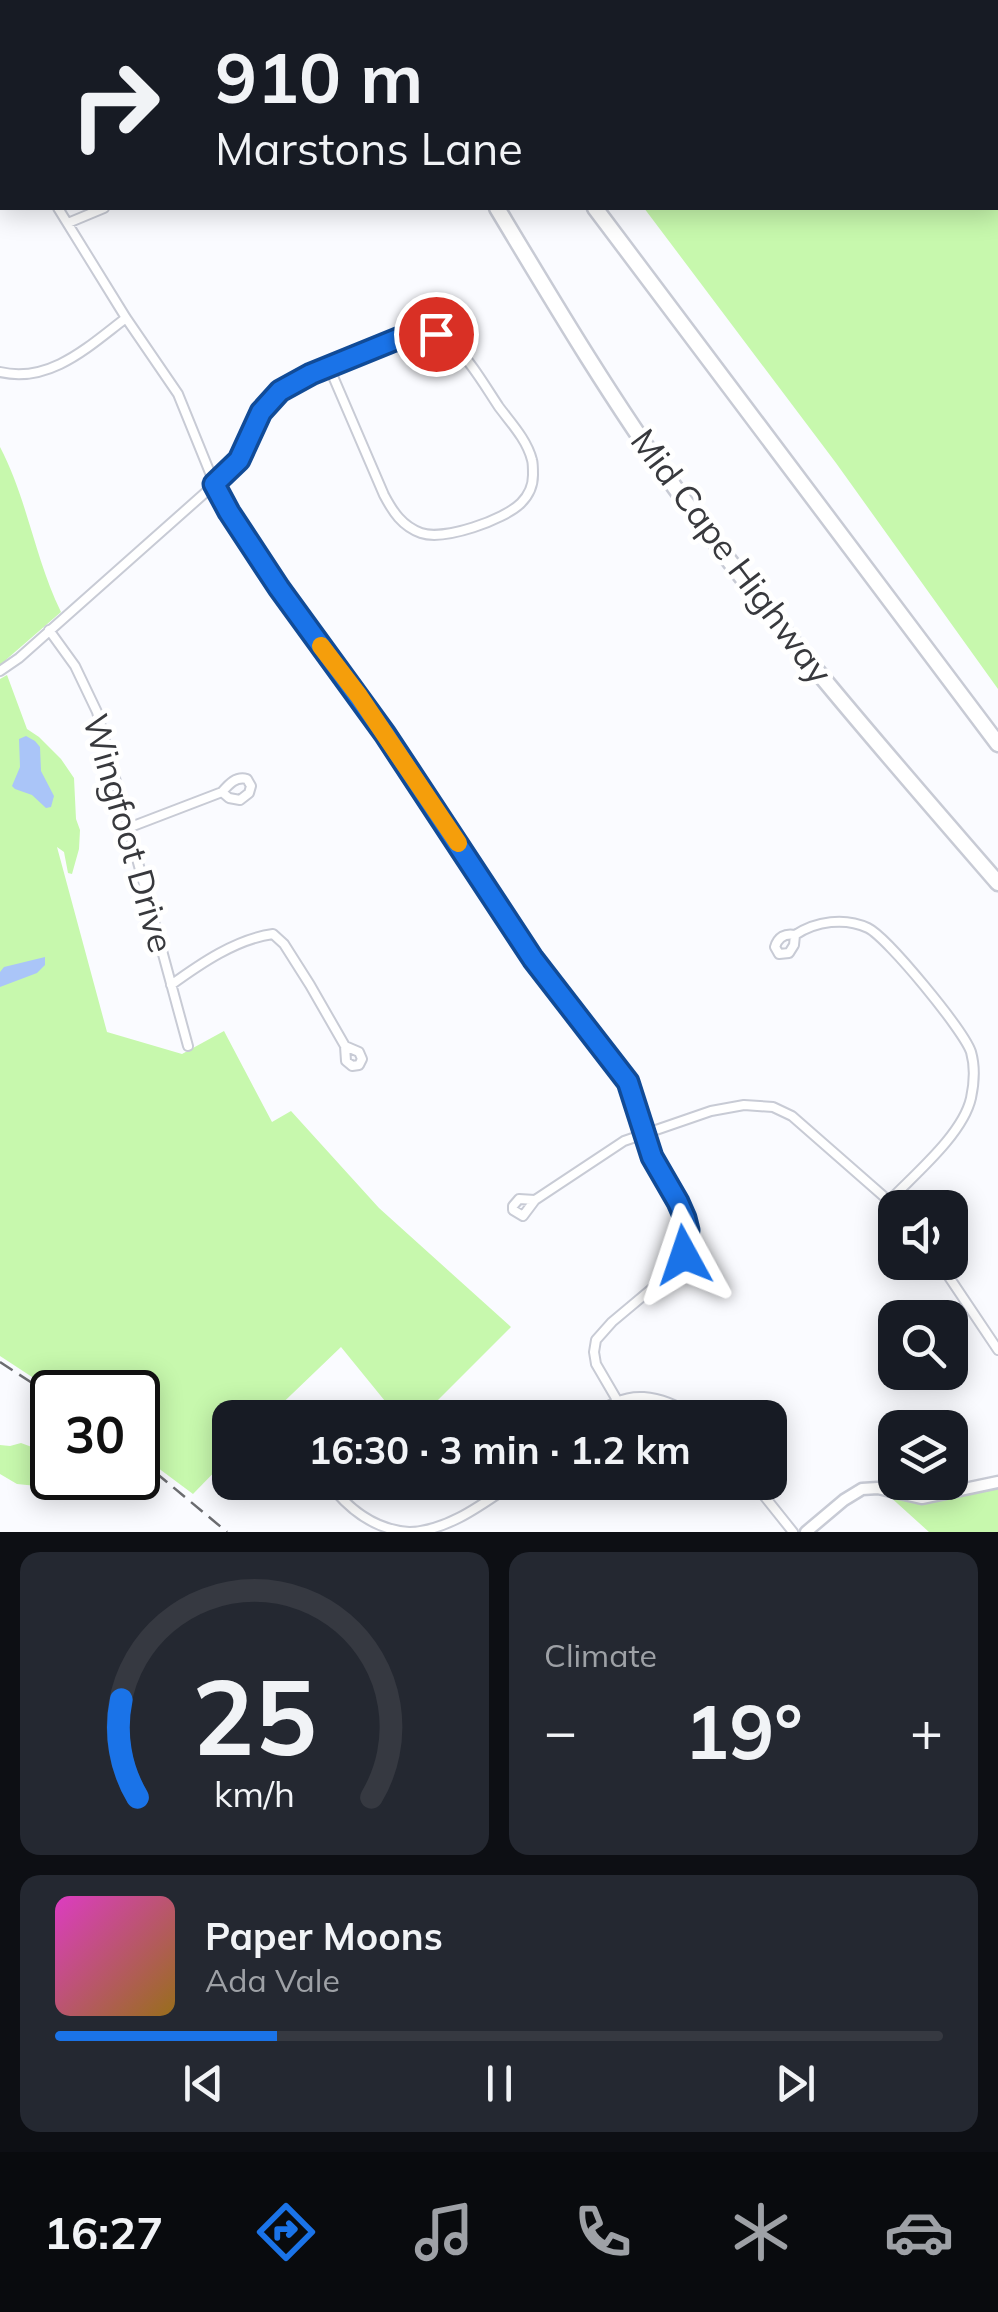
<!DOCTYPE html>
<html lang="en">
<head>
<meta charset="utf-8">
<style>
	body { margin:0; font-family:Mulish,sans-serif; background:#242831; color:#f1f3f6; height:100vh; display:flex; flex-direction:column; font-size:38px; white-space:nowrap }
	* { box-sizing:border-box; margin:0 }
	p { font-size:32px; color:#9ea1a6 }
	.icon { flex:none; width:55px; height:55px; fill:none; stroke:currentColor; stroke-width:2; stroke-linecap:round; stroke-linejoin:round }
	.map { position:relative; height:1532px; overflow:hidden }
	.panel { display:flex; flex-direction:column; gap:20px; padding:20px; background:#0d0f14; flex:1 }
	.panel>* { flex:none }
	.guide { position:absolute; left:0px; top:0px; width:1000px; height:210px; box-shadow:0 5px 25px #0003; background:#171b24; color:#f1f3f6; overflow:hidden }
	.fabs { position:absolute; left:878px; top:1190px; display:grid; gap:20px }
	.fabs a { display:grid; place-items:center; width:90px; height:90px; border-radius:20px; background:#171b24; box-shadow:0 5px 25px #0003; font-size:50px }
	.speed { position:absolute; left:30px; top:1370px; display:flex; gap:20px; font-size:50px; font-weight:700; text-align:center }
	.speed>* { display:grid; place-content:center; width:130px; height:130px; border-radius:50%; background:#171b24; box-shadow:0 5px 25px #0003; line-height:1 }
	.speed .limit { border:5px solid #111; border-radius:15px; background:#fff; color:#111 }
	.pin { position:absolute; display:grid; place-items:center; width:85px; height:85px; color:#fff; margin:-42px; border:5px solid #fff; border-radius:50%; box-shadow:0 2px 10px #0007 }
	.me { position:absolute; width:110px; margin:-55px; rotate:355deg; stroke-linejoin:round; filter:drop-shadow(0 0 8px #0008) }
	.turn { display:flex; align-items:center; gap:35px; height:210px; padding:0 50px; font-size:45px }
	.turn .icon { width:130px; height:130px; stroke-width:2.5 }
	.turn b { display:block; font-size:70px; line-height:85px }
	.big { font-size:75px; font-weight:700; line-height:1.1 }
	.panel .card { flex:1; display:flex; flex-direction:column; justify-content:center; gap:15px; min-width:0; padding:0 35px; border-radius:20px; background:#242831 }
	.panel .dial { align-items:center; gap:0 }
	.dial svg { height:260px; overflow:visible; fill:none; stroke:#363941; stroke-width:7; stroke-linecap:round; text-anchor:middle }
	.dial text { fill:#f1f3f6; stroke:none }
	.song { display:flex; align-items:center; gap:30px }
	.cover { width:120px; height:120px; border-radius:15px; background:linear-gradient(135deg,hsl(310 70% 55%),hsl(40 70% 35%)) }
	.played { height:10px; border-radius:5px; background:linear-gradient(90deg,#1a73e8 25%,#363941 25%) }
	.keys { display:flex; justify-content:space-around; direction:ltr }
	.heat { display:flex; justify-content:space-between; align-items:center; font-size:55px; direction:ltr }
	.panel .tiles { flex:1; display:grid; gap:20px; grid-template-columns:1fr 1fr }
	.card:last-child { grid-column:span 2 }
	.trip { position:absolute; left:212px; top:1400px; width:575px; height:100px; border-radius:20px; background:#171b24; box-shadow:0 5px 25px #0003; font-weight:700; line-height:100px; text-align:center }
	.dock { display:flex; height:160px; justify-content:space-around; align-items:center; background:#090b0e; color:#9ea1a6 }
	.dock .icon { width:70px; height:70px }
	.dock .selected { color:#1a73e8 }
	.dock b { font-size:45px; color:#f1f3f6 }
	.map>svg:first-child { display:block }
</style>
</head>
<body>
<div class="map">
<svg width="998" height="1532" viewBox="0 0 998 1532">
	<rect width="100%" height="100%" fill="#fafbff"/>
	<path fill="#c7f8ad" d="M489,0H998V689L836,463L644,208H998V2H491Z
		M0,447C27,498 35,559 61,612L0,665Z
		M7,675L27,729L39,737L61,759L74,778L76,819L80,830L79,849L72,874L68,873L64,852L57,847L107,1032L182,1054L224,1031L272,1122L291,1111L379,1208L511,1327L421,1417H398L341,1347L268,1417L230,1418V1456L193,1494L138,1453V1392H55L0,1356V679Z
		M21,1443L40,1450L49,1464L45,1479L37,1486L17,1484L0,1474V1445L10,1446Z
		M998,1486V1532H929L887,1494C928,1508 957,1495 998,1486Z"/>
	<path fill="#aac5f8" d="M26,736L35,741L40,747L41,771L54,796L51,807L46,808L32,795L15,789L12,786L20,767L19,739Z
		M45,957V965L37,973L0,987V972L4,967Z"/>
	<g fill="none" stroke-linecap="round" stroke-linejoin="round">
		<defs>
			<path id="street" d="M11,2L14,0
				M0,11L2,9
				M0,121L2,124
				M0,137L2,135
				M58,208L126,318L178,394L219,495L262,562L402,758L533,959L628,1083L652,1157L678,1202L688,1230L684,1255L673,1271L612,1322L596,1340L594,1352L596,1364L617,1400
				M68,223L104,208
				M0,372C50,384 89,346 126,318
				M49,630L75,666L97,712L188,1046
				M0,671L19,658L233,468C248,447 251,419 270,400C296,373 348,360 382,345C394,341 406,333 418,332C432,331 444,336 454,345C472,363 485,386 499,407C511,423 527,440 532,460C533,463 533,472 533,475C533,486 529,495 521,503C504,520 444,541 421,533C402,526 393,512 384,495L329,367
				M128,828L222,792C229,784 236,776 247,779L251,786L249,793L240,800L229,798L222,792
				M795,935C785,933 778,937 775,947L779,954L789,953L794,945L795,935C816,921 845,917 868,928C888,938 964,1031 971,1052C975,1066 974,1084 971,1098C963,1134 915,1174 890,1200
				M171,985C200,964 236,939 273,934L284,944L310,985L345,1046L346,1061L352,1066L359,1065L362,1059L359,1052L345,1046
				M535,1200L519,1199L513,1206V1210L523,1216L535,1200L624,1141L711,1111L744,1105L773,1107L792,1116L897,1208
				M939,1262L998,1350
				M593,1418C626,1386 661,1394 697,1418
				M313,1482L319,1494H332L336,1492
				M335,1482L336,1492C355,1514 379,1530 409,1532
				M753,1482L793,1532
				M410,1532C448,1531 484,1503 515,1482"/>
			<path id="secondary" d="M806,1532L844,1500L862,1489L878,1488L922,1498L998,1482"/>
			<path id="highway" d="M375,0L376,2
				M444,0L445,2
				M497,208C554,303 611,399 676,489C775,627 887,755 998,883
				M595,208L998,744"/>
		</defs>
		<use href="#street" stroke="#c8cbd5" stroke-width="12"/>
		<use href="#secondary" stroke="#c8cbd5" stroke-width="15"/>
		<use href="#highway" stroke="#c8cbd5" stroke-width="19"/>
		<use href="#street" stroke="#fff" stroke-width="8"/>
		<use href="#secondary" stroke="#fff" stroke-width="10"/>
		<use href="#highway" stroke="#fff" stroke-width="14"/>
		<path stroke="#6b6c70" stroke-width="2.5" stroke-dasharray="15 8" stroke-linecap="butt" d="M0,1362L52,1396
			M138,1458L227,1532"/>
	</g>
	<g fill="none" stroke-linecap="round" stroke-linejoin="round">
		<defs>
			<path id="route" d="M436,334L412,333L311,374L280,391L261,412L239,460L214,484L229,512L279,588L385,734L533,959L628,1082L652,1157L678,1202L685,1218L688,1230L684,1255"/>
		</defs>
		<use href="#route" stroke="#114b97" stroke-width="25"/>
		<use href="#route" stroke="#1a73e8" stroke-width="18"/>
		<path stroke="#f59e0b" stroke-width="18" d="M321,646L359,696L458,843"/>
	</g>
	<g text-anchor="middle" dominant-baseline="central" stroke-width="10" stroke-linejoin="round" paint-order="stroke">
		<g font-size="35" fill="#38393d" stroke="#fff">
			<text transform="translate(732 556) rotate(53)">Mid Cape Highway</text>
			<text transform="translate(129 833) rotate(74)">Wingfoot Drive</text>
		</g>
	</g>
</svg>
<div class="fabs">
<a><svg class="icon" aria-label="sound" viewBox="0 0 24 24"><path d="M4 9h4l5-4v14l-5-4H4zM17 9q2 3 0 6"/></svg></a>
<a><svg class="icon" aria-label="search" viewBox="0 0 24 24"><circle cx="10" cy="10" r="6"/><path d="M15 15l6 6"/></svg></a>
<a><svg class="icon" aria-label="layers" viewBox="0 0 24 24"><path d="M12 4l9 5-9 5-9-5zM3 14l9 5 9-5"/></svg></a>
</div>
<div class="speed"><div class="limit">30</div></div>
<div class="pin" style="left:436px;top:334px;background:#d93025"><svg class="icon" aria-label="arrive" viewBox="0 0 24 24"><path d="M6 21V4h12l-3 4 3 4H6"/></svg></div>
<svg class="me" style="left:684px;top:1255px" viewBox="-20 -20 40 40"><path d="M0-17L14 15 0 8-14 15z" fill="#1a73e8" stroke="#fff" stroke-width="4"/></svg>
<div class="trip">16:30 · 3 min · 1.2 km</div>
<div class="guide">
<div class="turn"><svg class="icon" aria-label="right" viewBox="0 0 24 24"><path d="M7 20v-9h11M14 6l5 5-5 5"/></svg><div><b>910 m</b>Marstons Lane</div></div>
</div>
</div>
<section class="panel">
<div class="tiles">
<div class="card dial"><svg viewBox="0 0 100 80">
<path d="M14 69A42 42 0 1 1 86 69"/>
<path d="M14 69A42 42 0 0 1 9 39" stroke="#1a73e8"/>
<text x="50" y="56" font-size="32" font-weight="700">25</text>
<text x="50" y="72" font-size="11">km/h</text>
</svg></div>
<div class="card"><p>Climate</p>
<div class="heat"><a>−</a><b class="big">19°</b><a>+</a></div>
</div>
<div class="card">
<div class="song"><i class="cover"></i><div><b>Paper Moons</b><p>Ada Vale</p></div></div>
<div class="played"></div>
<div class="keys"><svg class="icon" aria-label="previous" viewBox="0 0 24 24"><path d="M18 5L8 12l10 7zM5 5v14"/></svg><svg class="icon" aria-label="pause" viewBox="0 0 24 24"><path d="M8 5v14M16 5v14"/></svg><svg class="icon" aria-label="next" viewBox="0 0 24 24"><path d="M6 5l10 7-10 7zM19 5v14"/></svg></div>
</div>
</div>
</section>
<nav class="dock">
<b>16:27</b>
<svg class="icon selected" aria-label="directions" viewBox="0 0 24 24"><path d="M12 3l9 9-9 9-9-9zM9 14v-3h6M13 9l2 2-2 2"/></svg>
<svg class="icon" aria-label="music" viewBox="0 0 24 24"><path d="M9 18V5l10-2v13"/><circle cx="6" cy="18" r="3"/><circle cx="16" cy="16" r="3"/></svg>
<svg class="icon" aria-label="phone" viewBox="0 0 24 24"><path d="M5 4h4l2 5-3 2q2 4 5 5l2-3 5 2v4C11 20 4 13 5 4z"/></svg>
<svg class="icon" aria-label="climate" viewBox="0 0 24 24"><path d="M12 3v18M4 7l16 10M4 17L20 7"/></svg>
<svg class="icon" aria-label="car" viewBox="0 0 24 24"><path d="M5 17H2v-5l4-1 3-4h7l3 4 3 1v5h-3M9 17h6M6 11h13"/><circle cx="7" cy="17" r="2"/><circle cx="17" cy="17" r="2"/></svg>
</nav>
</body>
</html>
